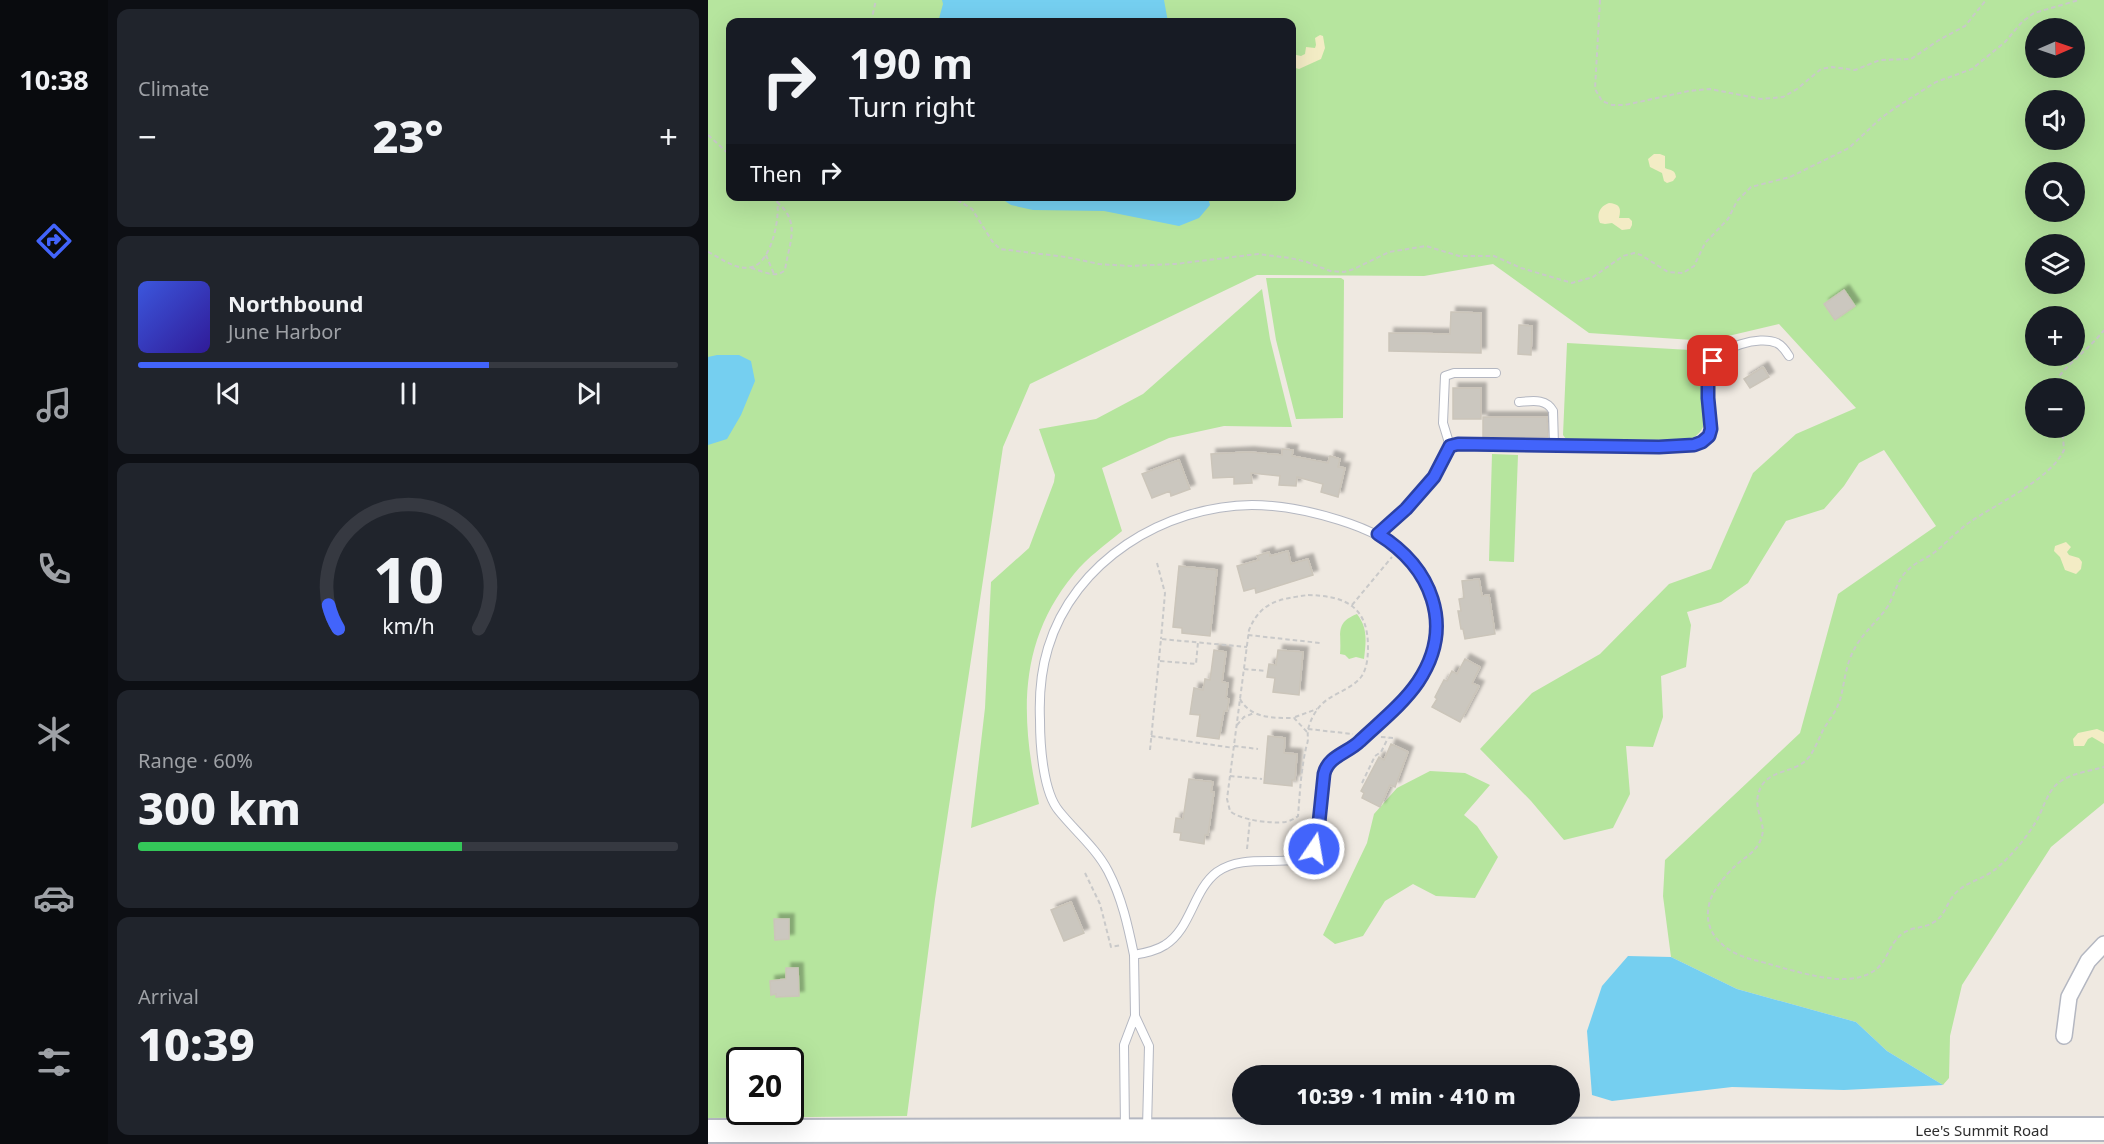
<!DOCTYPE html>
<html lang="en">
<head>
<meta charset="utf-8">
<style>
	body { margin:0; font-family:"Noto Sans",sans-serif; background:#20242c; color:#f1f3f6; height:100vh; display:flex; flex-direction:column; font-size:22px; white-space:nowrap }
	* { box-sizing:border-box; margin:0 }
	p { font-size:20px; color:#9ea1a6 }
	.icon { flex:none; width:33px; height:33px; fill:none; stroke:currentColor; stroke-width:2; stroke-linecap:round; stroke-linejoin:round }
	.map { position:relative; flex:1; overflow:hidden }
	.details { display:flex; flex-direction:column; gap:9px; padding:9px; background:#0d0f14; width:600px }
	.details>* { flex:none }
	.hud { position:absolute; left:18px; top:18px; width:570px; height:183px; border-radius:12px; box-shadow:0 6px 24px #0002; background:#171b24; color:#f1f3f6; overflow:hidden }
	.needle { width:39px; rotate:88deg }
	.controls { position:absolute; left:1317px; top:18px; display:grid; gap:12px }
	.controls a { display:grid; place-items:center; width:60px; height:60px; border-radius:50%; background:#171b24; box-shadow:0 6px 24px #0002; font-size:30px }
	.speed { position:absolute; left:18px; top:1047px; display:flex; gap:12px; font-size:30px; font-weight:700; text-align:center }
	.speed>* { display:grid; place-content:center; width:78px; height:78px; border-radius:50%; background:#171b24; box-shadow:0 6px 24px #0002; line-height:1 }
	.speed .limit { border:3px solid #111; border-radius:9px; background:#fff; color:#111 }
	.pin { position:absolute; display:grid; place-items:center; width:51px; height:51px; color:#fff; margin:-26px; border-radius:12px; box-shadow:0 3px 9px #0006 }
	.me { position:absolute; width:66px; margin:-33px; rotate:12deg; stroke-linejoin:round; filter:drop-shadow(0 0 4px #0008) }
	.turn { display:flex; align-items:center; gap:21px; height:126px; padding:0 24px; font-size:27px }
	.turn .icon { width:78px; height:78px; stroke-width:2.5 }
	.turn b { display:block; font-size:42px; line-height:51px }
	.then { display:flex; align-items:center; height:57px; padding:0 24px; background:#0003; gap:12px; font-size:22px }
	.big { font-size:45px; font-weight:800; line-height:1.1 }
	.details .card { flex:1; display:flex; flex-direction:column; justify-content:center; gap:9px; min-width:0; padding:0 21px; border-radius:12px; background:#20242c }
	.details .dial { align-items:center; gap:0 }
	.dial svg { height:156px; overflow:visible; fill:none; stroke:#363941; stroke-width:7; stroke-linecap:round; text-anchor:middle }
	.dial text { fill:#f1f3f6; stroke:none }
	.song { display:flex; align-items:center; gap:18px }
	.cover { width:72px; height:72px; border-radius:9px; background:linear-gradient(135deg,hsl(230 70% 55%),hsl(250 70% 35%)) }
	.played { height:6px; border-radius:3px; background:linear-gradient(90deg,#4264fb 65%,#363941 65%) }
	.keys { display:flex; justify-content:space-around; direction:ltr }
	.heat { display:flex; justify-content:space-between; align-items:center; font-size:33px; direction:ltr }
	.charge { height:9px; border-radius:4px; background:linear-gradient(90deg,#34c759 60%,#363941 0) }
	.trip { position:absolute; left:524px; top:1065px; width:348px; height:60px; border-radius:30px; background:#171b24; box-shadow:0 6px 24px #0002; font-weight:800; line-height:60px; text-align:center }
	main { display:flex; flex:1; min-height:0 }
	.dock { display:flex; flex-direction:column; width:108px; justify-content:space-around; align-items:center; background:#090b0e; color:#9ea1a6 }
	.dock .icon { width:42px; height:42px }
	.dock .on { color:#4264fb }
	.dock b { font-size:27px; color:#f1f3f6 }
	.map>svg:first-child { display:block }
</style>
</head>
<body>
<main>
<nav class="dock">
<b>10:38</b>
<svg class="icon on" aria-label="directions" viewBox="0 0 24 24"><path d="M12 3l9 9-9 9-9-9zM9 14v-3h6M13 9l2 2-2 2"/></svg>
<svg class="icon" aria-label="music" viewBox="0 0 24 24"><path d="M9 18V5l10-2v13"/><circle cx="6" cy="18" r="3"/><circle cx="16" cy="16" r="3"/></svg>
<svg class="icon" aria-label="phone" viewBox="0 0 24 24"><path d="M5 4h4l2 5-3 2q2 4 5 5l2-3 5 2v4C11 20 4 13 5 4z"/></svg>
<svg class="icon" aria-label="climate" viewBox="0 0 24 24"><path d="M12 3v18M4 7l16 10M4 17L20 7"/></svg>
<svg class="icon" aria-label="car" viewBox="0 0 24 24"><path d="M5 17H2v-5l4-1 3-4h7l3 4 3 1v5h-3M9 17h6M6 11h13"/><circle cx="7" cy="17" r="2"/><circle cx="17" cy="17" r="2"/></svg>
<svg class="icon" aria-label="filters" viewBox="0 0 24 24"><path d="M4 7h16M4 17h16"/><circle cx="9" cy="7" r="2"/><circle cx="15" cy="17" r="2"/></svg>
</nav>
<section class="details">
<div class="card"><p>Climate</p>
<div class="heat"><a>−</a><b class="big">23°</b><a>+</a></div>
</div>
<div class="card">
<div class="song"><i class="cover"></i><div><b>Northbound</b><p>June Harbor</p></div></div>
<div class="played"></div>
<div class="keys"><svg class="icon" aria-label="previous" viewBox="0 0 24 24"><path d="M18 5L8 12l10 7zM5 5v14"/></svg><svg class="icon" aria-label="pause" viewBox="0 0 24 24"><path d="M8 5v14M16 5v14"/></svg><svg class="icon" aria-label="next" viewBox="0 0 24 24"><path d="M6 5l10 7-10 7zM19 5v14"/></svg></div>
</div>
<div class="card dial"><svg viewBox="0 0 100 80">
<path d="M14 69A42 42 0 1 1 86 69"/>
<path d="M14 69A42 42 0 0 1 9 57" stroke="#4264fb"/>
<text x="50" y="56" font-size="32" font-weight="700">10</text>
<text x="50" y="72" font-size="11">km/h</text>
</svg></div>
<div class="card"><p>Range · 60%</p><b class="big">300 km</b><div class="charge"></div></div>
<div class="card"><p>Arrival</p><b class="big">10:39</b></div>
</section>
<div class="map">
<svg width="1396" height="1144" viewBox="0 0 1396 1144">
	<defs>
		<filter id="shadow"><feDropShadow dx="5" dy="-5" stdDeviation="1.5" flood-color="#0004"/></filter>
	</defs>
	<rect width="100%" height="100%" fill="#efe9e1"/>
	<path fill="#b6e59e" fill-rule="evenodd" d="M0,0H1396V803L1343,847L1254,985L1242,1036L1241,1078L1235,1085L1179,1051L1148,1022L1029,989L963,957L955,896L957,860L1092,733L1130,594L1228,526L1176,450L1151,463L1136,486L1116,509L1078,521L1040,583L1013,602L979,612L983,625L978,667L953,676L955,717L945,747L918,746L922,794L905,828L856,840L823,801L772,749L824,693L892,654L961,584L1003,569L1045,473L1088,434L1148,408L1071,324L999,341L881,333L785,264L716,276L549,275L322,384L295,447L227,899L199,1116L0,1118ZM22,22H584V196H22ZM1328,28H1366V68H1328ZM1328,100H1366V140H1328ZM1328,172H1366V212H1328ZM1328,244H1366V284H1328ZM1328,316H1366V356H1328ZM1328,388H1366V428H1328ZM32,1060H82V1112H32Z
		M558,278H633L636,280L635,418L588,419L568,340Z
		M554,289L562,339L584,427L516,426L461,438L394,468L414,531C397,545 380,557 366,574C308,644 313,721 331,804L263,828L277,708L283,582L321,548L346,482L347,475L331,429L388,419L435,394Z
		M859,343L1000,351L995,427C991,435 987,437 979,440L858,439L855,435Z
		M784,454L810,455L806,562L781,561Z
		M649,614C660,628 658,642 656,659L648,657L641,659L637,655L632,654C634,634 626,623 649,614Z
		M722,771L757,773L782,785L756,815L769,826L790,857L767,898L728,896L705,884L677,901L655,936L627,944L615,935L659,843L666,814L689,788Z"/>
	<path fill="#f3ecc5" d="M612,35L615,36L617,48L613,59L591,69L584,67V54L593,56L597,54L598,47L607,48L608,45L607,38Z
		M946,154H952L957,156V168C963,171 967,169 968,177L965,181L959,183L956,181L954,173L942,167L940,159Z
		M901,203C913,204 913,209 911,218H921L924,221V225L922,229L914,230L904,223L897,224L892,223C888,214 892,206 901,203Z
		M1358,542L1363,547L1359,552L1361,555L1371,558L1374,562L1373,569L1368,574L1357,570L1352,557L1346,551L1347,546Z
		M1389,729L1396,732V744L1384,737L1380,739L1376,746H1366L1365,739L1370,733Z"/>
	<path fill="#75cff0" d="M234,0H456L460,22H230L235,4Z
		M500,197L502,205L491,218L471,226L396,211L325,210L303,205L291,197Z
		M9,355H31L43,361L47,381L33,415L19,439L0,445V357Z
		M920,956L963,957L1029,989L1148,1022L1179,1051L1235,1085L1136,1090L1024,1087L904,1101L884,1095L879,1031L894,986Z"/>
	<path fill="#cbc7bf" stroke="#cbc5ba" stroke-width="1.5" filter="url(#shadow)" d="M1136,290L1147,306L1127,320L1116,304Z
		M743,312L773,313V353L681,351V333L742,334Z
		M811,325L824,326L823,355L810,354Z
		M1055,367L1061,377L1042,388L1036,379Z
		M745,388H773V419H745Z
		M775,417H839L840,437H775Z
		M574,449L585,450L584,456L620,463L622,456L632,459L630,467L637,468L630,497L613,492L615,484L589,477L588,486L571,485L572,476L543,473L544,483L526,484V477L505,478L503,454L541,452L574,455Z
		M471,460L482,489L463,496L462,491L444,498L434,474Z
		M580,551L583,564L600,559L605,575L548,593L547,588L536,591L529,566L551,560L549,556L561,552L562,556Z
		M471,566L509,570L502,636L474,633V628L465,627Z
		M771,579L774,596L781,595L787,634L757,639L755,629H753L750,611H753L751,599L756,598L754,581Z
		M506,650L518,652L514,682L520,683L518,698L521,699L519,711H516L511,739L489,736L492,715L482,714L486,688L495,690L497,679L502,680Z
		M570,650L595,652L591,695L565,692L567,678L559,677L561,664L568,665Z
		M757,659L772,667L764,683L771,686L752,722L724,707L729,699L727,697L736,680L739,681L744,671L749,674Z
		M560,736L577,738L576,753L589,754L587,780H584V786L556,783Z
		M683,744L700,752L687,787L682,785L672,807L654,798L656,793L653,791L671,757L676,760Z
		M481,779L505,782L503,792H506L500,835H497L496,844L472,840L473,833L466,832L468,818L475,819Z
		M363,902L376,933L356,941L343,910Z
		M66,919H81V939L67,940Z
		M78,968H90L91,996L68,997V994L63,995L62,981L78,979Z"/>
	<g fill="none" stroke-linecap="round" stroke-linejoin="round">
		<defs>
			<path id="service" d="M811,402C824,401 838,398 845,411L846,445
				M742,446L735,423L737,376L746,373H788
				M670,534L698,509L726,477L742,446L750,444C805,444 860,445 915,446C934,447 977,450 993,442C1014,432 994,388 1004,365C1012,347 1051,335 1069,343C1075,346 1078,351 1081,356
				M427,1016L441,1046L439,1128
				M417,1128L416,1045L427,1016L426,955C437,953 448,951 457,945C483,929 485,890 509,872C540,850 587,872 604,850C614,838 615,791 616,774C620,758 634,756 646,747C655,740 663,730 672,722C701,693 729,665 728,621C727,563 680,535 631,520C602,511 574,505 544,505C456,506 366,561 340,648C333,671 331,696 332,720C332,745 335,792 351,811C367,831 388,848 400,871C414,898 420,926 426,955"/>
			<path id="minor" d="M1356,1036L1361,997L1380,961L1396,944"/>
			<path id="secondary" d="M0,1131L1396,1129"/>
		</defs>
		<use href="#service" stroke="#b4b7c1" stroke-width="10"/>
		<use href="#minor" stroke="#b4b7c1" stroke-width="18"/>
		<use href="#secondary" stroke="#b4b7c1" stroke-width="26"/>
		<path stroke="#c9c9c9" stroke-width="2" stroke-dasharray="4.5 3" stroke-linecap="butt" d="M892,0L887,89L894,101L904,105H917L981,91L1002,89L1053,99L1075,97L1089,89L1113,69L1124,67L1147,70L1172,60L1203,59L1231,40L1257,26L1278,0
			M163,22L168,0
			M0,135L22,155
			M243,196L264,209L284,241L292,249L358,257L391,264L422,266L467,264L550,254L582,258L599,262L622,271L636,272L646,269L681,252L718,246L751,256H786L813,268L864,283L885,277L915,256L926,253L933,255L960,272L975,273L986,266L997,243L1020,219L1029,201L1043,187L1082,177L1141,148L1173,118L1187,108L1228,82L1264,69L1297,42L1314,22L1326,13L1371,0
			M0,252C13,258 28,271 44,267C64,262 74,213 68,196
			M58,255L66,274
			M43,268C54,271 68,279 77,270C81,243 93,223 70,203
			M1343,388C1356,365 1380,351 1396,330
			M1350,428L1355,437L1356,450C1343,479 1288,504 1262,522C1249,531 1239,542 1227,552C1218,559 1207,562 1199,571C1189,580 1187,594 1180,606C1168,624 1152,634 1143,656C1137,670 1136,686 1132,700C1128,712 1121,720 1115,730C1111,739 1107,748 1102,756C1089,774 1061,768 1052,789C1043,809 1060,823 1053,839C1048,853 1036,857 1026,867C1017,876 1003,892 1001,905C994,935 1020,954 1046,960C1075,967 1123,985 1152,977C1182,969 1176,948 1194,934C1204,926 1216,929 1226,922C1237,916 1238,904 1246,895C1256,882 1277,879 1289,868C1304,855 1319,837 1329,820C1336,807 1340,789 1353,781C1365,773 1382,771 1396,767
			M449,563L457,593L453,639
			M600,595C637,596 660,606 660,647C660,657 659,669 653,677C641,692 619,694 609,710C605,715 601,724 600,730C599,735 601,739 599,744C593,767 592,792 590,816C586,819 582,821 577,822C565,824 531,820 522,811L519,799L541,630C553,601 572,599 600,595Z
			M644,605L684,557
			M540,635L612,643
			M452,661L488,664L490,642
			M536,669L558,671
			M532,699C543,719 566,718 586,718L599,732
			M587,717L609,709
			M529,725L536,717L546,713
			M600,729L645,734
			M443,736L526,748
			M673,737L686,738
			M526,746L550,749
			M442,750L453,639L539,647
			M522,776L554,779
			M654,783L667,756L673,752L680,738
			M539,849L542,819
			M377,873L392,904L403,947L414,945"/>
		<use href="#service" stroke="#fff" stroke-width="8"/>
		<use href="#minor" stroke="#fff" stroke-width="15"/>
		<use href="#secondary" stroke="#fff" stroke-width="22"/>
	</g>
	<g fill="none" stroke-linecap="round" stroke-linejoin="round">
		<defs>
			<path id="route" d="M606,849L610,832L616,774C620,756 640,753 652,741C671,723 695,704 710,682C748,625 723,567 670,534L698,509L726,477L742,446L750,444L951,447L986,445L994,442L1001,436L1003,429L1000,398V379L1005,361"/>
		</defs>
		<use href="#route" stroke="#2b41a3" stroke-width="15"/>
		<use href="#route" stroke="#4264fb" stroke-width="10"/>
	</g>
	<g text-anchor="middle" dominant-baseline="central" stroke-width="4.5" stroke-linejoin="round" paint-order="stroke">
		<g font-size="15" fill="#2e2e2e" stroke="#fff">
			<text x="1274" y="1130">Lee's Summit Road</text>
		</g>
	</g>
</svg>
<div class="controls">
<a><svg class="needle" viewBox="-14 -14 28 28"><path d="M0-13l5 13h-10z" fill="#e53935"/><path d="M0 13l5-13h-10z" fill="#9ea1a6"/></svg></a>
<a><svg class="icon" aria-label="sound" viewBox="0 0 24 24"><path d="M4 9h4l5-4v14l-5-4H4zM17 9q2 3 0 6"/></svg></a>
<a><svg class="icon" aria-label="search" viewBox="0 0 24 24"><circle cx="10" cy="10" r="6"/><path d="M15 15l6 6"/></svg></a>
<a><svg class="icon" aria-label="layers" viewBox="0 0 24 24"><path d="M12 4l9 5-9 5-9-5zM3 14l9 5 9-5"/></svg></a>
<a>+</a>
<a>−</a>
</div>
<div class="speed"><div class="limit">20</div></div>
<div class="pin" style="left:1005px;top:361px;background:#d93025"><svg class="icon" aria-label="arrive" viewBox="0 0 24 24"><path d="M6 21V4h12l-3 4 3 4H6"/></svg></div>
<svg class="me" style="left:606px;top:849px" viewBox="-20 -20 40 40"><circle r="17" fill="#4264fb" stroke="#fff" stroke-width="3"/><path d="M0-11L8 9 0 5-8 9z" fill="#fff"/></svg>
<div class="trip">10:39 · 1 min · 410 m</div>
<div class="hud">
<div class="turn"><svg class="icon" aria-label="right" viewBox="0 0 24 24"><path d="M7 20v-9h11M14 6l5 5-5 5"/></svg><div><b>190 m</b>Turn right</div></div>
<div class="then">Then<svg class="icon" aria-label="right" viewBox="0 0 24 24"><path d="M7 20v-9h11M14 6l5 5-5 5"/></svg></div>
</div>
</div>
</main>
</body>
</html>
